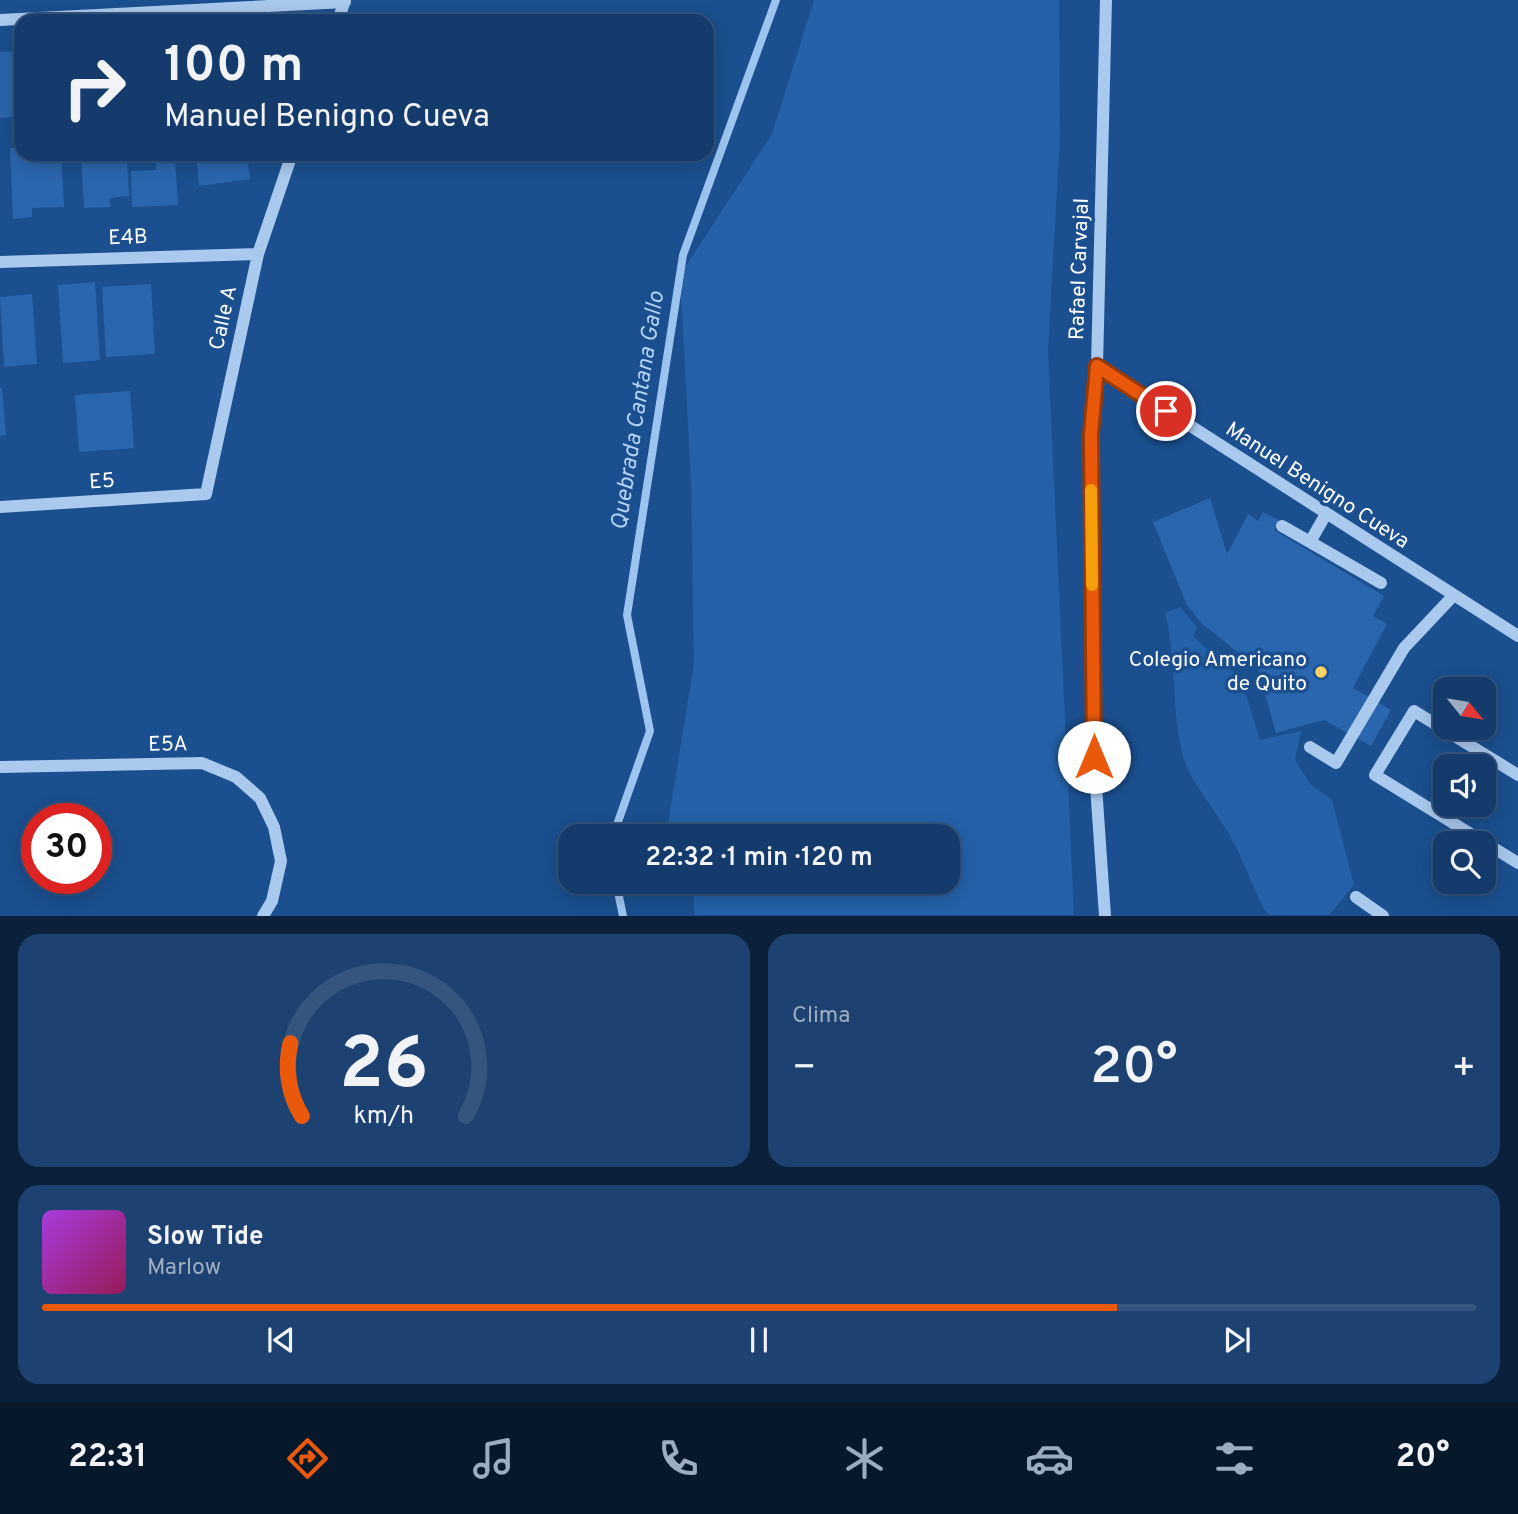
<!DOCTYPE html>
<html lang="es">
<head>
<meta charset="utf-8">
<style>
	body { margin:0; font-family:Overpass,sans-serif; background:#1d4271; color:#f1f3f6; height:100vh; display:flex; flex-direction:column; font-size:26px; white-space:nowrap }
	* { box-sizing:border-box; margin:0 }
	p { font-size:23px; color:#9dadc1 }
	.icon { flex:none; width:38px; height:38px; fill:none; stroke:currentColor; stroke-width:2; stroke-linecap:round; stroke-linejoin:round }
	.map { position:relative; height:916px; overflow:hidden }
	.sheet { display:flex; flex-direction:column; gap:18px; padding:18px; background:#0b203b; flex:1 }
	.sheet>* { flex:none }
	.top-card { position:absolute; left:14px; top:14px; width:700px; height:147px; border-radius:21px; box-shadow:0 4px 18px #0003,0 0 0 2px #33557e; background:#143b6b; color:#f1f3f6; overflow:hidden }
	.needle { width:46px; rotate:120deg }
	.tools { position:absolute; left:1433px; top:677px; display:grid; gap:14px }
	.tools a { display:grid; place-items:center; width:63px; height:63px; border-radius:14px; background:#143b6b; box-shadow:0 4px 18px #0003,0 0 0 2px #33557e; font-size:35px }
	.speed { position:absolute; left:21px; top:803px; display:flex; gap:14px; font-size:35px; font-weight:700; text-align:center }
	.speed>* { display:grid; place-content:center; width:91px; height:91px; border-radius:50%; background:#143b6b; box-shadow:0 4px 18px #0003,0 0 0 2px #33557e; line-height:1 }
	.speed .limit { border:10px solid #d22; background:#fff; color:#111 }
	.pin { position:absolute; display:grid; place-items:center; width:60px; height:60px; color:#fff; margin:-30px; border:4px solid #fff; border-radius:50%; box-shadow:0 2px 7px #0007 }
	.me { position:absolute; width:77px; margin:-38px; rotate:0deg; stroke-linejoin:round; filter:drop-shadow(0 0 5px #0008) }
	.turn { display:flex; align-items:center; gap:24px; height:147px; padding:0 35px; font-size:32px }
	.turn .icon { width:91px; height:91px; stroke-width:2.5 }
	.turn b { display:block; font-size:49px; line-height:60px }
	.big { font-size:52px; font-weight:600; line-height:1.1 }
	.sheet .widget { flex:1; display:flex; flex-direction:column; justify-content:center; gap:10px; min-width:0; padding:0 24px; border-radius:21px; background:#1d4271 }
	.sheet .dial { align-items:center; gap:0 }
	.dial svg { height:182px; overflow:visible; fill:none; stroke:#33557e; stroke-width:7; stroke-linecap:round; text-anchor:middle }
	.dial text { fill:#f1f3f6; stroke:none }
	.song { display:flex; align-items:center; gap:21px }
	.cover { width:84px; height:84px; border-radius:10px; background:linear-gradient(135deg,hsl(280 70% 55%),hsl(330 70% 35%)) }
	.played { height:7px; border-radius:4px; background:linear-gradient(90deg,#ea580c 75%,#33557e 75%) }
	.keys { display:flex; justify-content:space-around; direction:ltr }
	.heat { display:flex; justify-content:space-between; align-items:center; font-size:38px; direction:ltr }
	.sheet .tiles { flex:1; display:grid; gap:18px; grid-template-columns:1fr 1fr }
	.widget:last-child { grid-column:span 2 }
	.trip { position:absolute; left:558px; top:824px; width:402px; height:70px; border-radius:21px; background:#143b6b; box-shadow:0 4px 18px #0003,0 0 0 2px #33557e; font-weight:600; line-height:70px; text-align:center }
	.tabs { display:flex; height:112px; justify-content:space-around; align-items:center; background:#08182b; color:#9dadc1 }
	.tabs .icon { width:49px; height:49px }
	.tabs .active { color:#ea580c }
	.tabs b { font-size:32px; color:#f1f3f6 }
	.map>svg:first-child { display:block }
</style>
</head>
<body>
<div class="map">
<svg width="1518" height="916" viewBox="0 0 1518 916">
	<rect width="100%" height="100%" fill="#1b4f8f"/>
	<path fill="#2461a8" d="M814,0H1059L1060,135L1048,351L1074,915H694V882H948V836H666L694,663L691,480L680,275L772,134Z
		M1180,607L1197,627L1193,636L1241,679L1260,740L1301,731L1295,760L1311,785L1332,800L1354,885L1329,915H1270L1264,909C1251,883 1242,856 1227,831C1213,806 1189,781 1182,752C1171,706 1177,659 1165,613Z"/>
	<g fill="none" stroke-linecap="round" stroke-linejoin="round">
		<path stroke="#9cc4f0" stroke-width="8" d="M613,836L650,731L627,615L683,255L776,0
			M616,882L623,916"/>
	</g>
	<path fill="#2a66ad" d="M21,51V116L0,118V52Z
		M21,147V154H61L64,207L32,208V217L13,219L10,148Z
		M81,154H115V157H127L129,196L110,198V207L84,208Z
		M189,154H247L250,179L199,186L197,163H191Z
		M175,159L178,205L132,207L131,171L156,170V160Z
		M95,282L100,360L63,363L58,285Z
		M151,284L155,354L106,357L102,287Z
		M32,294L37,364L4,367L0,297Z
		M0,388H2L6,435L0,436Z
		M130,391L134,448L79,452L75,395Z
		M1210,498L1227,554L1248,514L1258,521L1263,512L1279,520L1274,530L1384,596L1373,616L1387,624L1353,688L1391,710L1371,746L1324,720L1276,733L1258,669L1200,622L1186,603L1153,522Z"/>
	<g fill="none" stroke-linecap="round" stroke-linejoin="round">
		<path stroke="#a9c9ee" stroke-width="12" d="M0,20L345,2
			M338,21L345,0
			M0,262L258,254
			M1097,366L1518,636
			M0,507L206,494L258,254L292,154
			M1326,514L1310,542L1381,583
			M1282,526L1310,542
			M1310,747L1336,763L1404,648L1453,596
			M0,767L202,763L236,777L260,798L274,827L281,861L272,901L263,916
			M1518,775L1414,711L1375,775L1518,863
			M1356,897L1383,916
			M1105,916L1094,757L1091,434L1097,366L1106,0"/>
	</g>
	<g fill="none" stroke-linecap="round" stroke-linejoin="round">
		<defs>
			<path id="route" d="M1094,757L1091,434L1097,366L1166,411"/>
		</defs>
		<use href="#route" stroke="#983908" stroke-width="18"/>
		<use href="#route" stroke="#ea580c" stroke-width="12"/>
		<path stroke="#f59e0b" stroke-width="12" d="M1091,490L1092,585"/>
	</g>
	<circle fill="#ffd166" stroke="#1b4f8f" stroke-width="2.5" cx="1321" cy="672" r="7"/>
	<g text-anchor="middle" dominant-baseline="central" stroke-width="7" stroke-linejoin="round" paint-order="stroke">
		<g font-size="21" fill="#fff" stroke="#1b4f8f">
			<text transform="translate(128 238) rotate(-2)">E4B</text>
			<text transform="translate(1080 269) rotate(-88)">Rafael Carvajal</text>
			<text transform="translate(224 318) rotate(-78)">Calle A</text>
			<text transform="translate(102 482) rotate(-4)">E5</text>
			<text transform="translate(1317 486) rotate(33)">Manuel Benigno Cueva</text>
			<text transform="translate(168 745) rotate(-1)">E5A</text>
		</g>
		<g font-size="21" fill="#fff" stroke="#1b4f8f" text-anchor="end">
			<text x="1307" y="660">Colegio Americano<tspan x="1307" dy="24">de Quito</tspan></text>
		</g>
		<g font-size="23" font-style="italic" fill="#b5d3f5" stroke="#1b4f8f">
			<text transform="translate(639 411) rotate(-81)">Quebrada Cantana Gallo</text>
		</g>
	</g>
</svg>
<div class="tools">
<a><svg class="needle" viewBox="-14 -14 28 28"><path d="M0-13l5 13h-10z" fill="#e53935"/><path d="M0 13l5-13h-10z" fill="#9dadc1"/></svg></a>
<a><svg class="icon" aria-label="sound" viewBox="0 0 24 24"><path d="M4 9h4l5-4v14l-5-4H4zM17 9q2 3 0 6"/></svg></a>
<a><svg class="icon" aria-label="search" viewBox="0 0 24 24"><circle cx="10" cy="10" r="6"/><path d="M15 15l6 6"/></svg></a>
</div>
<div class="speed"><div class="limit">30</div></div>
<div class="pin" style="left:1166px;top:411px;background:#d93025"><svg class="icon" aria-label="arrive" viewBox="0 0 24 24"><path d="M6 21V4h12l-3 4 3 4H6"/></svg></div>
<svg class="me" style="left:1094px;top:757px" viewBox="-20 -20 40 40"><circle r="19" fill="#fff"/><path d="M0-13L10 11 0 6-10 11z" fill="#ea580c"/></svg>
<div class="trip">22:32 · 1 min · 120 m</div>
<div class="top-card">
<div class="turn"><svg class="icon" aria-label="right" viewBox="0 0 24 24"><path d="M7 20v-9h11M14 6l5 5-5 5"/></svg><div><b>100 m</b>Manuel Benigno Cueva</div></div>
</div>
</div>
<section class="sheet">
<div class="tiles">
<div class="widget dial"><svg viewBox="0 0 100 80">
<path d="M14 69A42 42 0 1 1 86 69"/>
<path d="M14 69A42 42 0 0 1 9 37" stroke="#ea580c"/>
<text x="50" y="56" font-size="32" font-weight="700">26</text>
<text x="50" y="72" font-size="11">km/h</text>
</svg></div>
<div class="widget"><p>Clima</p>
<div class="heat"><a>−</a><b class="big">20°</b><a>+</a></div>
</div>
<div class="widget">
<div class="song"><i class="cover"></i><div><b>Slow Tide</b><p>Marlow</p></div></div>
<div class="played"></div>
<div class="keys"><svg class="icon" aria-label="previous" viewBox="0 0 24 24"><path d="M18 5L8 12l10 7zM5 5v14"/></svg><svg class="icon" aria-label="pause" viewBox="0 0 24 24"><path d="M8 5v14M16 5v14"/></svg><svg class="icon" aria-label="next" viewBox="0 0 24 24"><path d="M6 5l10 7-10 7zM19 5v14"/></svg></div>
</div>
</div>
</section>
<nav class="tabs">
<b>22:31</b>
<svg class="icon active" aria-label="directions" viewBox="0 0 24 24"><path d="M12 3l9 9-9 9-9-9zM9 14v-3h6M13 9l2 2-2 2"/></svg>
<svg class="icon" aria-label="music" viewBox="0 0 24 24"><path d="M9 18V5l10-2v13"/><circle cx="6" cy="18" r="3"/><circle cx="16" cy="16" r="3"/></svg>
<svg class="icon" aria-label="phone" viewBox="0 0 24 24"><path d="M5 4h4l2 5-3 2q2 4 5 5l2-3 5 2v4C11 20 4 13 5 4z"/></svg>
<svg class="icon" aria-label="climate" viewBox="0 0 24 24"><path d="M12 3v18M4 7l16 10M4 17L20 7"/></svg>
<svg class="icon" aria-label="car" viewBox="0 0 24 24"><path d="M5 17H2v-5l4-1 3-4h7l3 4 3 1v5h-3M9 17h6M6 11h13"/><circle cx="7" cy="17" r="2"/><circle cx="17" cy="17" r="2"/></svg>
<svg class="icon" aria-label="filters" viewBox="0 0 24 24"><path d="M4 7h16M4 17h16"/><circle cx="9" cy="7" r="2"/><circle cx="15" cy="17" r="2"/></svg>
<b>20°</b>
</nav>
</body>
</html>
